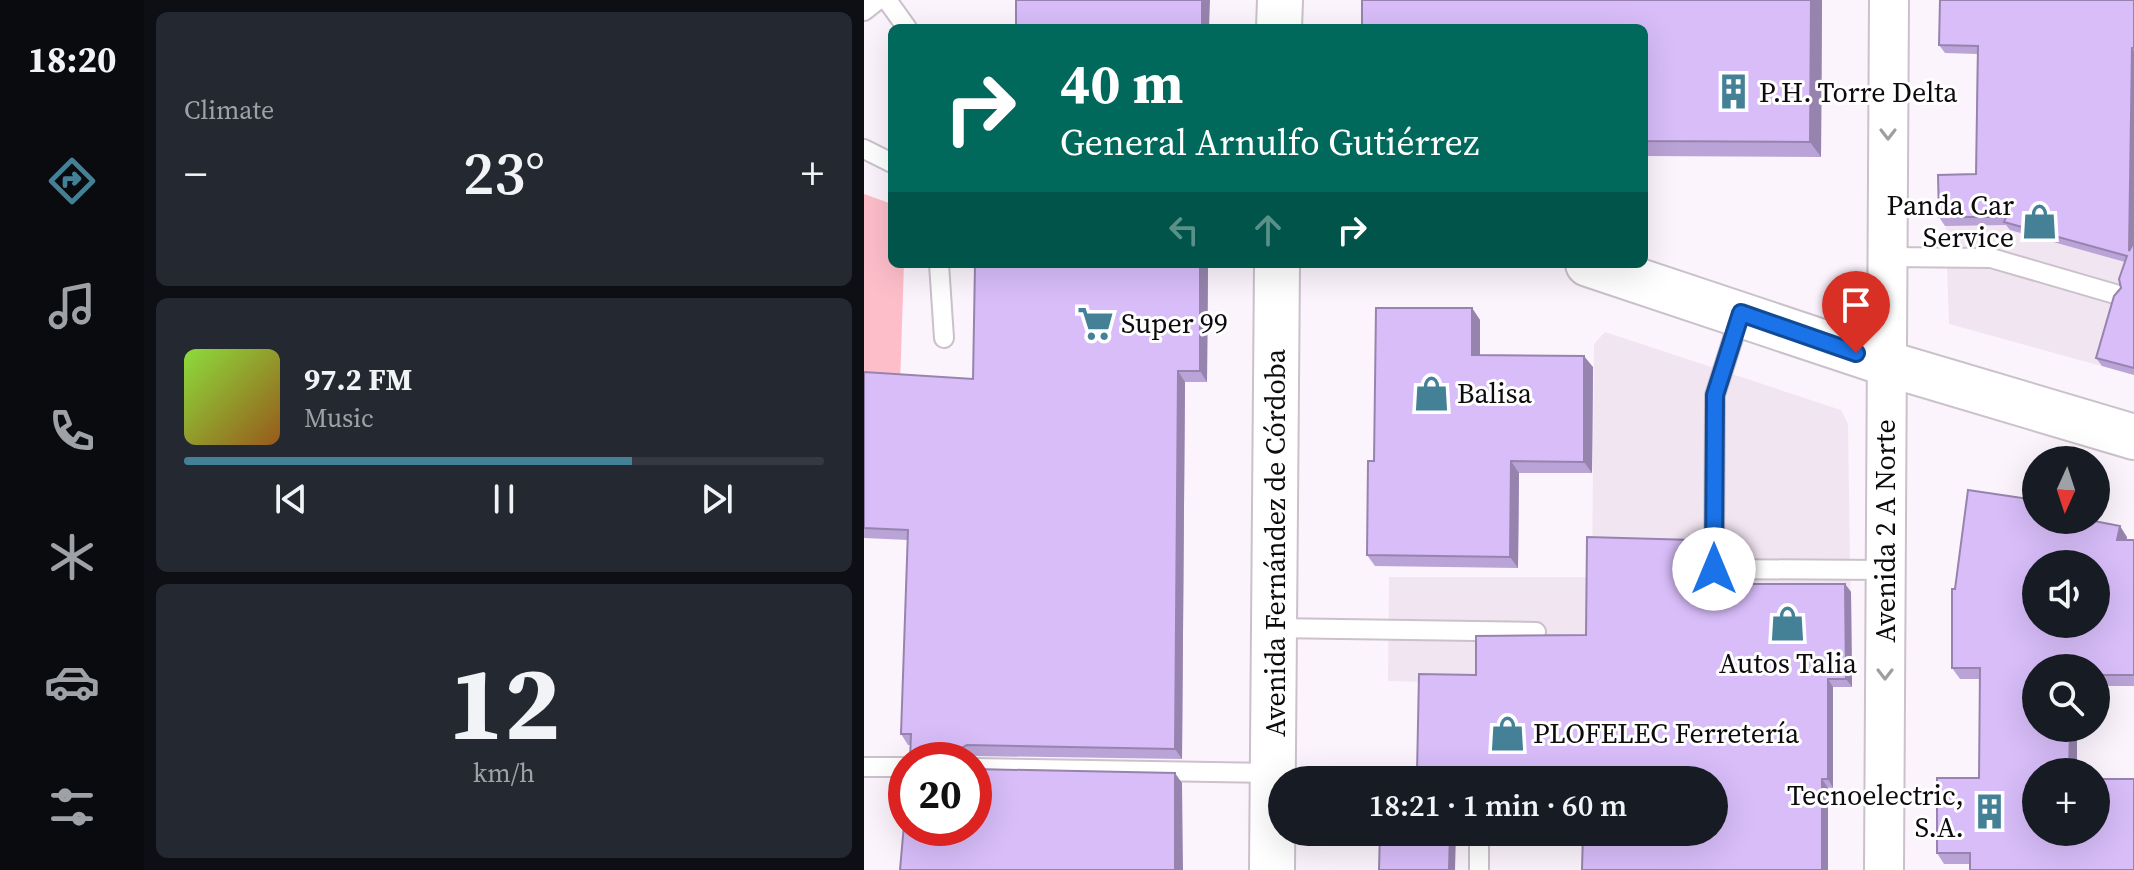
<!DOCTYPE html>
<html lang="en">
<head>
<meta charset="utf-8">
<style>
	body { margin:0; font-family:"Source Serif 4",serif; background:#242831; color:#f1f3f6; height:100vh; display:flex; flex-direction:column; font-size:30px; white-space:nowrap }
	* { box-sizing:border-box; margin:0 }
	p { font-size:26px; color:#9ea1a6 }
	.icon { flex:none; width:44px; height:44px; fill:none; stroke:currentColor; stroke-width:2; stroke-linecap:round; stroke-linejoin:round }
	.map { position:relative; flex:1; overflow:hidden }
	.side { display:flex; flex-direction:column; gap:12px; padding:12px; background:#0d0f14; width:720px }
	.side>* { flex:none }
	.guide { position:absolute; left:24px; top:24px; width:760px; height:244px; border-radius:12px; box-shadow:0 8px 32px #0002; background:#00695c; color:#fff; overflow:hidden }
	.needle { width:52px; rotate:183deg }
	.fabs { position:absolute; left:1158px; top:446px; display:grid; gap:16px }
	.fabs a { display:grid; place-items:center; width:88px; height:88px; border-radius:50%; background:#171b24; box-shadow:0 8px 32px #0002; font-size:40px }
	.speed { position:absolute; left:24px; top:742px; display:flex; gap:16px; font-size:40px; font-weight:700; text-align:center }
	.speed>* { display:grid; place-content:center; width:104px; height:104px; border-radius:50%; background:#171b24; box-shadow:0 8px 32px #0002; line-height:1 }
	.speed .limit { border:12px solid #d22; background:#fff; color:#111 }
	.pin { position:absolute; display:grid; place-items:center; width:68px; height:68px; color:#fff; margin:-82px -34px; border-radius:50% 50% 50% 0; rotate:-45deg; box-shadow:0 0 8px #0007 }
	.pin .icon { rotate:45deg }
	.me { position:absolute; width:88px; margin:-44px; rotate:0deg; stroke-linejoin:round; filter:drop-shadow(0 0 6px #0008) }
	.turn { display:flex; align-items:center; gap:28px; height:168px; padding:0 40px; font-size:36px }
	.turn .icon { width:104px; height:104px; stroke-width:2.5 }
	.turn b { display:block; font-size:56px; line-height:68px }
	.lanes { display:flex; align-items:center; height:76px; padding:0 40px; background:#0003; justify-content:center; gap:40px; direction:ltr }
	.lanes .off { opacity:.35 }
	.big { font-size:60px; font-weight:600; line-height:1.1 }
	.side .tile { flex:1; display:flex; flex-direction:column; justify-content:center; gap:12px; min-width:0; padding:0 28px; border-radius:12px; background:#242831 }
	.side .dial { align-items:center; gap:0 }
	.dial b { font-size:104px; line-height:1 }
	.song { display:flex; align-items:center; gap:24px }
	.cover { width:96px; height:96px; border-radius:12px; background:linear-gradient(135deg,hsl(90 70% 55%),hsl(30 70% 35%)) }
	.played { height:8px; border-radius:4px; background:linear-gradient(90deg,#448197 70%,#363941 70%) }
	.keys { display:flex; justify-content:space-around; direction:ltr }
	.heat { display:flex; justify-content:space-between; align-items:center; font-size:44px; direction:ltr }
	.trip { position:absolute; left:404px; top:766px; width:460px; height:80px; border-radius:40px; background:#171b24; box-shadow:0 8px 32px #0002; font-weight:600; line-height:80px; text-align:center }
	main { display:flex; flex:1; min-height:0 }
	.dock { display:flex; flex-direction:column; width:144px; justify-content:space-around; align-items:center; background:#090b0e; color:#9ea1a6 }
	.dock .icon { width:56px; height:56px }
	.dock .selected { color:#448197 }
	.dock b { font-size:36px; color:#f1f3f6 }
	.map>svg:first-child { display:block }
</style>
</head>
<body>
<main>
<nav class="dock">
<b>18:20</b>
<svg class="icon selected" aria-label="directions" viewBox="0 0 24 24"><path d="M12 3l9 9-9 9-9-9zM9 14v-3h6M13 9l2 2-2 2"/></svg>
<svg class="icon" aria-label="music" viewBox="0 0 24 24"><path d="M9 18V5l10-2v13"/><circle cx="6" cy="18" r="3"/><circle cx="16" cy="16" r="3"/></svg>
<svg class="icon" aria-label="phone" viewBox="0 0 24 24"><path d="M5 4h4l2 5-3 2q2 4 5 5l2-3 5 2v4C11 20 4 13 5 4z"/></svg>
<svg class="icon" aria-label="climate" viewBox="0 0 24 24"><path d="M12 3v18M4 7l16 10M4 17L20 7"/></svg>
<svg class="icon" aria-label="car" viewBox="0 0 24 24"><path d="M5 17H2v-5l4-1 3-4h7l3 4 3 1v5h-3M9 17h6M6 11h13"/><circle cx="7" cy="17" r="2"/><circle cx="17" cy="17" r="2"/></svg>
<svg class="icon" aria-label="filters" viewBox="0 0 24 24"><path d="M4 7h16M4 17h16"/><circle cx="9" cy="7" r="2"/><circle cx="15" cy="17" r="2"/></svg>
</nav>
<section class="side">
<div class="tile"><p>Climate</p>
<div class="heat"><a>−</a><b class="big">23°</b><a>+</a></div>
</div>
<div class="tile">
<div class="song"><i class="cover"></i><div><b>97.2 FM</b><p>Music</p></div></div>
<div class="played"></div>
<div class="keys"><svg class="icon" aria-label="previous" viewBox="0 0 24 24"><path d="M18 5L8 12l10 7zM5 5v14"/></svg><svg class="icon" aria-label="pause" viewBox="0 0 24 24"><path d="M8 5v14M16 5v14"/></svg><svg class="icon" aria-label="next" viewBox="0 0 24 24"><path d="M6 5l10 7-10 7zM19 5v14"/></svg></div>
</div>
<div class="tile dial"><b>12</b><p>km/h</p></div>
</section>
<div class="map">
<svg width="1270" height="870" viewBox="0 0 1270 870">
	<rect width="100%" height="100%" fill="#fcf4fd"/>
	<path fill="#f2e5f2" d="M1080,183L1270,217V375L1085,324Z
		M741,332L977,410L984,424L988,687H728L524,681L525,577H728L730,344Z"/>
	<path fill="#fdbeca" d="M0,194L28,204V264H40L36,385L0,383Z"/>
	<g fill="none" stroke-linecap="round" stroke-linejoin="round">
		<defs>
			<path id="lane" d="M23,0L43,28
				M0,11L14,0
				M0,149L28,163
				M1023,257L1127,258L1251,294
				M75,264L80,338
				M877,313L851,395L850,569L1021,570
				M410,628L672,632
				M0,767H42
				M110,768L409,773
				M615,870V832"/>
			<path id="street" d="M1020,870L1025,0"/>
			<path id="secondary" d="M415,28L416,0
				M724,264L1021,363L1270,437
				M408,870L413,264"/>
		</defs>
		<use href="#lane" stroke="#cac1ca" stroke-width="22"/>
		<use href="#street" stroke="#cac1ca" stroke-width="42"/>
		<use href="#secondary" stroke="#cac1ca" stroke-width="48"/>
		<use href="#lane" stroke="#fff" stroke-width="18"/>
		<use href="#street" stroke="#fff" stroke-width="38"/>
		<use href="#secondary" stroke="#fff" stroke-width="44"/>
	</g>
	<path fill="#baa3d6" d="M958,0L957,157L780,156V28Z
		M1270,0V375L1238,366L1232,358L1257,288L1261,262L1146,230L1142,225L1081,226L1075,217L1112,174L1113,54L1081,53L1075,45Z
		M344,264L343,382H321L318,759L110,756L103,760H46L47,745H44L37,734L44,540L0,538V372L109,379Z
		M608,308L616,320V355L729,367L728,473H655L654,568L511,566L503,555L510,461Z
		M1263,537V540H1270V686H1232V668H1172V728H1213V772H1172L1106,864H1080L1073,853L1115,778L1116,679H1096L1088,668L1091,589Z
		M829,540L835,548V584H981L987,592L988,687H969V788L850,780H557L553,773L612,675L722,635Z"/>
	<path fill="#9784ae" d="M338,0H346L345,28H338Z
		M947,0H958L957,157L946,142Z
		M1268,48L1270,51V258L1265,251Z
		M336,264H344L343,382L336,371Z
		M608,308L616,320V366L608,355Z
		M720,356L729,367L728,473L720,462Z
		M314,371L321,382L318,759L311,749Z
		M647,461L655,473L654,568L646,557Z
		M1256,526L1263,537L1261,551L1253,540Z
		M829,540L835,548L834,593L829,584Z
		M981,584L987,592L988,687L982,679Z
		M964,679L969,687V788L964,779Z
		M1206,728H1213V772H1205Z
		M93,750L99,760H92L90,758Z
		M311,773L318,783L319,870H311Z
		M958,779L964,788V870H958Z
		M586,832H592L591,870H585Z"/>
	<path fill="#d8bdf9" stroke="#9784ae" stroke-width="2" fill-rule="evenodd" d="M152,0H338V28H152Z
		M498,0H947L946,142L780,141V28H498Z
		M1076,0H1270V48H1268L1265,251L1270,242V368L1232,358L1250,296L1257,288L1255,279L1263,256L1140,222L1142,217H1075L1074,175L1112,174L1114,46L1075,45Z
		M111,264H336V371H314L311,749L103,745L93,750L90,758L92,760H46L47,734H37L44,530L0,528V372L109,379Z
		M512,308H608V355L720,356V462L647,461L646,557L503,555L504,461H510Z
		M1104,490L1172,500V520H1225L1256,526L1253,540H1270V675H1232V668H1172V728H1206L1205,772H1172V832H1232V779H1270V870H1106V853H1073V778H1115L1116,668H1088V589H1091ZM1172,564H1232V624H1172Z
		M723,537L829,540V584H981L982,679H964V779H958V870H718L719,832H850V780H719V779L553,773L555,674L612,675V636L722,635Z
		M110,769L311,773V870H36L42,802V828H110Z
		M516,832H586L585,870H515Z"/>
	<defs><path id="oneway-chevron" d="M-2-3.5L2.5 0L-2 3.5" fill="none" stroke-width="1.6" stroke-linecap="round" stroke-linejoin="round" transform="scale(2)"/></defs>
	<g stroke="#9f9d9f">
		<use href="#oneway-chevron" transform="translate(1024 134) rotate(90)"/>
		<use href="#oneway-chevron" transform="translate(1021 674) rotate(90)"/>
	</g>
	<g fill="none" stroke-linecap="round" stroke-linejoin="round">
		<defs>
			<path id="route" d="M850,569L851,395L877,313L992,353"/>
		</defs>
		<use href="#route" stroke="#114b97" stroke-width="20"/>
		<use href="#route" stroke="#1a73e8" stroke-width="14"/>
	</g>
	<defs>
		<symbol id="building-bare" viewBox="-9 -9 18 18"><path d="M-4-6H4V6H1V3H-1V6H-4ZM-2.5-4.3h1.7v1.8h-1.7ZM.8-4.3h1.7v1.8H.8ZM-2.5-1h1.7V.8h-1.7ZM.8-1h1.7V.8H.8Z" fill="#448197" stroke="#fff" stroke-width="2.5" paint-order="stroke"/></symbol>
		<symbol id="shop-bare" viewBox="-9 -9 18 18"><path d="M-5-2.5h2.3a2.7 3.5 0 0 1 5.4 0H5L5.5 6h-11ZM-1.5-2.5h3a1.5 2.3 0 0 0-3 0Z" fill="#448197" stroke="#fff" stroke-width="2.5" paint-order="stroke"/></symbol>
		<symbol id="supermarket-bare" viewBox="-9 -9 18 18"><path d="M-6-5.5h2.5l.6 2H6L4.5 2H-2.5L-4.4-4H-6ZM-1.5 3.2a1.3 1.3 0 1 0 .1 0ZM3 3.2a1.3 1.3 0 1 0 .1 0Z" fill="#448197" stroke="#fff" stroke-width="2.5" paint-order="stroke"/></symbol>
	</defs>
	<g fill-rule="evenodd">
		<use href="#building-bare" x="844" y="66" width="51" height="51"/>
		<use href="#shop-bare" x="1150" y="196" width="51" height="51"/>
		<use href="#supermarket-bare" x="206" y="298" width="51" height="51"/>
		<use href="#shop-bare" x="542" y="368" width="51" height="51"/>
		<use href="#shop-bare" x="898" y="598" width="51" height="51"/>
		<use href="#shop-bare" x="618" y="708" width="51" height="51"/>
		<use href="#building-bare" x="1100" y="786" width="51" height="51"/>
	</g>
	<g text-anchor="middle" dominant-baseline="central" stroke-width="6" stroke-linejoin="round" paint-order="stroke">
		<g font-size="28" fill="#0e0b0e" stroke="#fff" text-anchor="start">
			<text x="895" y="92">P.H. Torre Delta</text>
			<text x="1150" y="205" text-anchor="end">Panda Car<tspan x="1150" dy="32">Service</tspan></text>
			<text x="257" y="323">Super 99</text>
			<text x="593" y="393">Balisa</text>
			<text x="924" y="663" text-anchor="middle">Autos Talia</text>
			<text x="669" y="733">PLOFELEC Ferretería</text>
			<text x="1100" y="795" text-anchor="end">Tecnoelectric,<tspan x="1100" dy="32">S.A.</tspan></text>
		</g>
		<g font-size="28" fill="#0e0b0e" stroke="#fff">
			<text transform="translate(1021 531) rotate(-90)">Avenida 2 A Norte</text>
			<text transform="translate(411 543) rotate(-90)">Avenida Fernández de Córdoba</text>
		</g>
	</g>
</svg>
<div class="fabs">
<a><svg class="needle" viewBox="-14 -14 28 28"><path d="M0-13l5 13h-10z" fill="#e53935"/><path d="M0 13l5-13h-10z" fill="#9ea1a6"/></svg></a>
<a><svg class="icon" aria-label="sound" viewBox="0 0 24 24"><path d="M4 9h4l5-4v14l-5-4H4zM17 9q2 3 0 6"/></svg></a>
<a><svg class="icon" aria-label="search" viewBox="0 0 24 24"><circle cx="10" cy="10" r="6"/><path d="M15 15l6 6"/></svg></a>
<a>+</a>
</div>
<div class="speed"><div class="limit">20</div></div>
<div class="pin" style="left:992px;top:353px;background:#d93025"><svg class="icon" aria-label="arrive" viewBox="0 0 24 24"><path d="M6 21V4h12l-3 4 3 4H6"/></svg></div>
<svg class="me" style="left:850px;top:569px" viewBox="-20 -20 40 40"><circle r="19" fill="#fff"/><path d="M0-13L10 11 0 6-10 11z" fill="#1a73e8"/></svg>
<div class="trip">18:21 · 1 min · 60 m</div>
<div class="guide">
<div class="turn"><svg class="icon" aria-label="right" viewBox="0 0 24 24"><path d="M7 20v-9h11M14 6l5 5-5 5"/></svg><div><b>40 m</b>General Arnulfo Gutiérrez</div></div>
<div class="lanes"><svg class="icon off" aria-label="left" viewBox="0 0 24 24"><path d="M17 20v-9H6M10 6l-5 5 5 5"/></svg><svg class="icon off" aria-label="ahead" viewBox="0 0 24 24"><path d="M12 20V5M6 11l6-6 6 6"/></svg><svg class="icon" aria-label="right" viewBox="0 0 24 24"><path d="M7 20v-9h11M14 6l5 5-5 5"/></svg></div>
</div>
</div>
</main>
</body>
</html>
